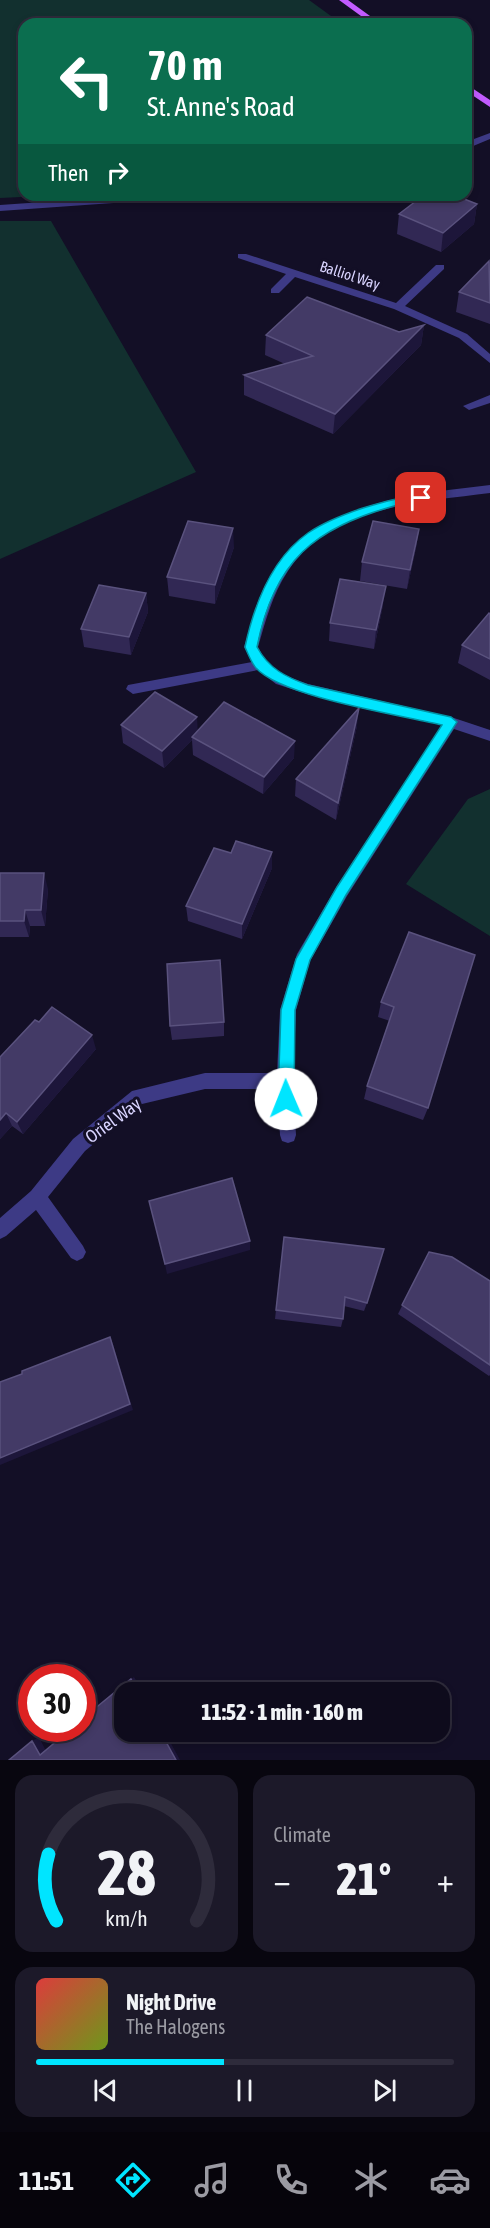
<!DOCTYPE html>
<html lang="en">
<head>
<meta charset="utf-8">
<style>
	body { margin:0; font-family:"Asap Condensed",sans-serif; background:#1c1929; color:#f1f3f6; height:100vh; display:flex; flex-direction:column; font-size:22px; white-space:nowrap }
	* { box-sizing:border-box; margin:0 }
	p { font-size:20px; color:#9b9ba3 }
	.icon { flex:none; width:33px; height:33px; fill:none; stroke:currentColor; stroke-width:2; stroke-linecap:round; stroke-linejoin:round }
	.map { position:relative; height:1760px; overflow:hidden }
	.drawer { display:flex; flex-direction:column; gap:15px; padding:15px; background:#08060f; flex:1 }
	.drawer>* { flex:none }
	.hud { position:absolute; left:18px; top:18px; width:454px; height:183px; border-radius:18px; box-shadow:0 3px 9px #0003,0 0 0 2px #2e2b3b; background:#0b6e4f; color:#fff; overflow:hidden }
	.speed { position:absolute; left:18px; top:1664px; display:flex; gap:12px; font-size:30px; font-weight:700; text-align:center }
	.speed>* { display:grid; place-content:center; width:78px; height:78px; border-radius:50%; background:#0e0b1c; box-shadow:0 3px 9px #0003,0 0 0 2px #2e2b3b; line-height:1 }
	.speed .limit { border:9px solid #d22; background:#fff; color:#111 }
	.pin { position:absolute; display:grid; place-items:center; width:51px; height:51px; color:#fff; margin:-26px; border-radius:12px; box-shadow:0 3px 9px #0006 }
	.me { position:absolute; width:66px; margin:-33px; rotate:359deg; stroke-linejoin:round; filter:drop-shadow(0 0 4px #0008) }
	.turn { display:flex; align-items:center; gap:21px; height:126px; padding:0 30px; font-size:27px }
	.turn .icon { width:78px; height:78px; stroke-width:2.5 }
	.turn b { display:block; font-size:42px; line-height:51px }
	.then { display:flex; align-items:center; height:57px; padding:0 30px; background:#0003; gap:12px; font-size:22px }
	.big { font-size:45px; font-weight:800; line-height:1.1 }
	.drawer .card { flex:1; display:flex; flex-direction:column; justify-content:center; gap:9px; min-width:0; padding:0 21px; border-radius:18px; background:#1c1929 }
	.drawer .dial { align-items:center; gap:0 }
	.dial svg { height:156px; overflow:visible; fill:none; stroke:#2e2b3b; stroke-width:7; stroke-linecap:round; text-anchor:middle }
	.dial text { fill:#f1f3f6; stroke:none }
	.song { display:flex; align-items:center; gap:18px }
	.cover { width:72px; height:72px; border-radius:9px; background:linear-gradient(135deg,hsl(0 70% 55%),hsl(80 70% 35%)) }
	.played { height:6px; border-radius:3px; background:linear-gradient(90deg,#00e5ff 45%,#2e2b3b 45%) }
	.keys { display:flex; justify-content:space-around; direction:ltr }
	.heat { display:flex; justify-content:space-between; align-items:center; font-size:33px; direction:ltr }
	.drawer .tiles { flex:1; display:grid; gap:15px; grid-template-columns:1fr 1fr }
	.card:last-child { grid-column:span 2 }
	.trip { position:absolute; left:114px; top:1682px; width:336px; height:60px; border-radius:18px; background:#0e0b1c; box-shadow:0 3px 9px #0003,0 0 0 2px #2e2b3b; font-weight:800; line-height:60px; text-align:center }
	.tabs { display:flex; height:96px; justify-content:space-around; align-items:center; background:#06040b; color:#9b9ba3 }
	.tabs .icon { width:42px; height:42px }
	.tabs .on { color:#00e5ff }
	.tabs b { font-size:27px; color:#f1f3f6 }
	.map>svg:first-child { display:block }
</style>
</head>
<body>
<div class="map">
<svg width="490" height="1760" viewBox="0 0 490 1760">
	<rect width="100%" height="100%" fill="#130f26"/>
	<path fill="#12302f" d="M0,0H309L342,24H24V195H63L0,198Z
		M0,221H51L196,472L0,559Z
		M490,789V936L406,884L468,799Z"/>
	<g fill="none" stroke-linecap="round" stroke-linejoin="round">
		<path fill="#3d3a85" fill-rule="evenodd" d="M490,133V139L466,149V142Z
			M143,195H189L184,198L0,211V205Z
			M238,254H246L396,303L436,265H444V269L405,306L467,334L490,354V363L459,338L394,309L295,277L279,293H271V289L286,274L238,258Z
			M490,395V403L469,410L463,406Z
			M490,485V493C421,502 330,506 288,571C272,595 266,620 258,647C269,670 285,676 308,684L451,717L490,730V741L454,729L347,896L310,961L296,1010L293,1081L296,1135L294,1141L288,1143L282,1141L280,1135L277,1089H205L142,1104L85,1151L48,1197L83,1246L86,1252L83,1258L77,1261L71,1258L36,1210L6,1236L0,1239V1218L31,1191L73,1139L132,1091L205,1073H277L280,1010L297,954L337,886L442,725L307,694L276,684L258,670L133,694L126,689L128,685L252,662L244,647C253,618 261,587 280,563C330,500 416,494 490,485Z"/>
		<path fill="#c25bff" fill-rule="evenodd" d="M339,0H348L381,24H372Z
			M466,84L490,100V107L466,91Z"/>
	</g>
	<path fill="#312854" d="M477,204L474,224L441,252L397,234L399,214Z
		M490,261V324L456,312L459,292Z
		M424,325L421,345L333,434L244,395V375L285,364L265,355L266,335L399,332Z
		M419,529L416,548L407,589L360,581L362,562Z
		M234,547L215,604L169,596L167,577Z
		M146,593L148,612L131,655L84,647L81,629Z
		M383,605L374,649L329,641L330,623Z
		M490,614V680L458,663L462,645Z
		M197,717V731L294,758L263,794L193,755L192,740L164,768L123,743L121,725Z
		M357,726L336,820L295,796L296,779Z
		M272,868L242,939L188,921L186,906Z
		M0,873L48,889L45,926H30L29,937H0Z
		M409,932L428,1108L423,1120L364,1099L367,1086L390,1021L378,1017L381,1002Z
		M224,1022V1036L172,1040L170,1026Z
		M96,1049L23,1134L12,1126L0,1139L1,1057Z
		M284,1237L367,1303L364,1311L344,1306L343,1319L341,1327L275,1319Z
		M429,1252L490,1281V1375L489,1376L398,1314Z"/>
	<path fill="#1d163a" d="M477,204L474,224L441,252L443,233Z
		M424,325L421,345L333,434L335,414Z
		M233,528L234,547L215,604V585Z
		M419,529L416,548L407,589L410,570Z
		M386,586L383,605L374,649L376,630Z
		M146,593L148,612L131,655L129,637Z
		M359,708L357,726L336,820L338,803Z
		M197,717L198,735L192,737V740L164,768L162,751Z
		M295,741L294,758L263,794L264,777Z
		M272,852V868L242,939V924Z
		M44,873L48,889L45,926L41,910Z
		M25,910L30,926L29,937L24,921Z
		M92,1035L96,1049L23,1134L17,1122Z
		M6,1113L12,1126L0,1139V1120Z
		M250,1241V1250L167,1274L165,1264Z
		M110,1337L113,1344L133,1410L0,1465V1458Z
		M134,1677L143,1692H138L131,1679Z
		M160,1731H164L180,1760H176Z
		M39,1737L46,1751L40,1755L32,1741Z"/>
	<path fill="#433a66" stroke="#5a527e" stroke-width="1.5" d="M424,195H454L477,204L443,233L399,214Z
		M489,261L490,303L459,292Z
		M307,297L399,332L424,325L335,414L244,375L313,356L266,335Z
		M188,521L233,528L215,585L167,577Z
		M373,521L419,529L410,570L362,562Z
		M340,579L386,586L376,630L330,623Z
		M99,585L146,593L129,637L81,629Z
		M489,613L490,614V659L462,645Z
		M155,692L197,717L162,751L121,725Z
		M224,702L295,741L264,777L192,737Z
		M359,708L338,803L296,779Z
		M236,841L272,852L242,924L186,906L214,848L231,853Z
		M0,873H44L41,910H25L24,921H0Z
		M409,932L475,955L428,1108L367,1086L394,1007L381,1002Z
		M220,960L224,1022L170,1026L167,964Z
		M52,1007L92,1035L17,1122L6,1113L0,1120V1057L35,1020L39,1022Z
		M232,1178L250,1241L165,1264L149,1201Z
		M284,1237L384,1249L367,1303L345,1297L343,1319L276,1310Z
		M429,1252L452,1257L490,1281V1365L402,1305Z
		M110,1337L130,1404L0,1458V1382L22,1374V1371Z
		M131,1679L138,1692H124V1731H160L176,1760H9L32,1741L40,1755L72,1728H82V1719Z"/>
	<path fill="#00e5ff" stroke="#0095a6" stroke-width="1.5" d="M421,494L425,495V500C416,503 407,502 398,505C314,527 274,561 257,647C269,669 286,677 308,685L451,717L457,722L346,895L310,960L295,1010L294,1099L291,1104L286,1106L281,1104L278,1099L281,1010L296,959L337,887L442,725C401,715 282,697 256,668C251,662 248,654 245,647C254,605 271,559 308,533C324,522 345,514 363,508C383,502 401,497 421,494Z"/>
	<g text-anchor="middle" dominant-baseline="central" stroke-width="6" stroke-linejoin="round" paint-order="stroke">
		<g font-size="15" fill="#d9d4ff" stroke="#130f26">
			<text transform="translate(350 275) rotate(18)">Balliol Way</text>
		</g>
		<g font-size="18" fill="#d9d4ff" stroke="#130f26">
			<text transform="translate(113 1120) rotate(-36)">Oriel Way</text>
		</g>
	</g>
</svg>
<div class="speed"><div class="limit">30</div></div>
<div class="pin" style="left:421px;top:498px;background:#d93025"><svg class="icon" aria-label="arrive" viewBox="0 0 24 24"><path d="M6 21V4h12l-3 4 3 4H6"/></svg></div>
<svg class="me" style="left:286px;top:1099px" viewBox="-20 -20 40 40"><circle r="19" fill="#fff"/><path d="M0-13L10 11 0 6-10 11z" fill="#00e5ff"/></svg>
<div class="trip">11:52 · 1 min · 160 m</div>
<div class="hud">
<div class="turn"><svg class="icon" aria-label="left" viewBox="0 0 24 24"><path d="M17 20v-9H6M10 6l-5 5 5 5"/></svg><div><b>70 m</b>St. Anne's Road</div></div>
<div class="then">Then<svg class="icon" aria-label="right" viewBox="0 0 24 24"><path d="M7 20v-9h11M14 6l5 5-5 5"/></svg></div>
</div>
</div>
<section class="drawer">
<div class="tiles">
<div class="card dial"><svg viewBox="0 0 100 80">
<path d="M14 69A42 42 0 1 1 86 69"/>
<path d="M14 69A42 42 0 0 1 10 35" stroke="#00e5ff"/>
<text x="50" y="56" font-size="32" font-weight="700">28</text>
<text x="50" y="72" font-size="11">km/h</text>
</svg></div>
<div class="card"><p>Climate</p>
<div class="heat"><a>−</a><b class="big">21°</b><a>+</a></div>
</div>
<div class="card">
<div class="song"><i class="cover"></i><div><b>Night Drive</b><p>The Halogens</p></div></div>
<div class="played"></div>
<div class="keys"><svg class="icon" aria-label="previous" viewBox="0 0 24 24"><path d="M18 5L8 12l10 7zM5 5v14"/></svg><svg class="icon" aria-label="pause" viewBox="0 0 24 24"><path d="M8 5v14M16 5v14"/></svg><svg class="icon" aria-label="next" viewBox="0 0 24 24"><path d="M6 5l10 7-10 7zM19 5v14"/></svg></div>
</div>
</div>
</section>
<nav class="tabs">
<b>11:51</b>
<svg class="icon on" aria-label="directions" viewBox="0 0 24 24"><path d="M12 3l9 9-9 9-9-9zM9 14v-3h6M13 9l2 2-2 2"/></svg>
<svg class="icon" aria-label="music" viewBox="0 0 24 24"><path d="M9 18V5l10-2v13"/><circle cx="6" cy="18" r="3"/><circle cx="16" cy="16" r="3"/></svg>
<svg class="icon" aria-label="phone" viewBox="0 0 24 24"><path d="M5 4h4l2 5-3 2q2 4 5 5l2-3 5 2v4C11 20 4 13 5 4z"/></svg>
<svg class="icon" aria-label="climate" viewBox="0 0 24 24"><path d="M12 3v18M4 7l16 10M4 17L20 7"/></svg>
<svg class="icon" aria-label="car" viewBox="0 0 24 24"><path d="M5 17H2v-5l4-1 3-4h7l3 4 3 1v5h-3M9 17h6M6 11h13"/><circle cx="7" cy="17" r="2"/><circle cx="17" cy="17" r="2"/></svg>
</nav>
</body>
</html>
